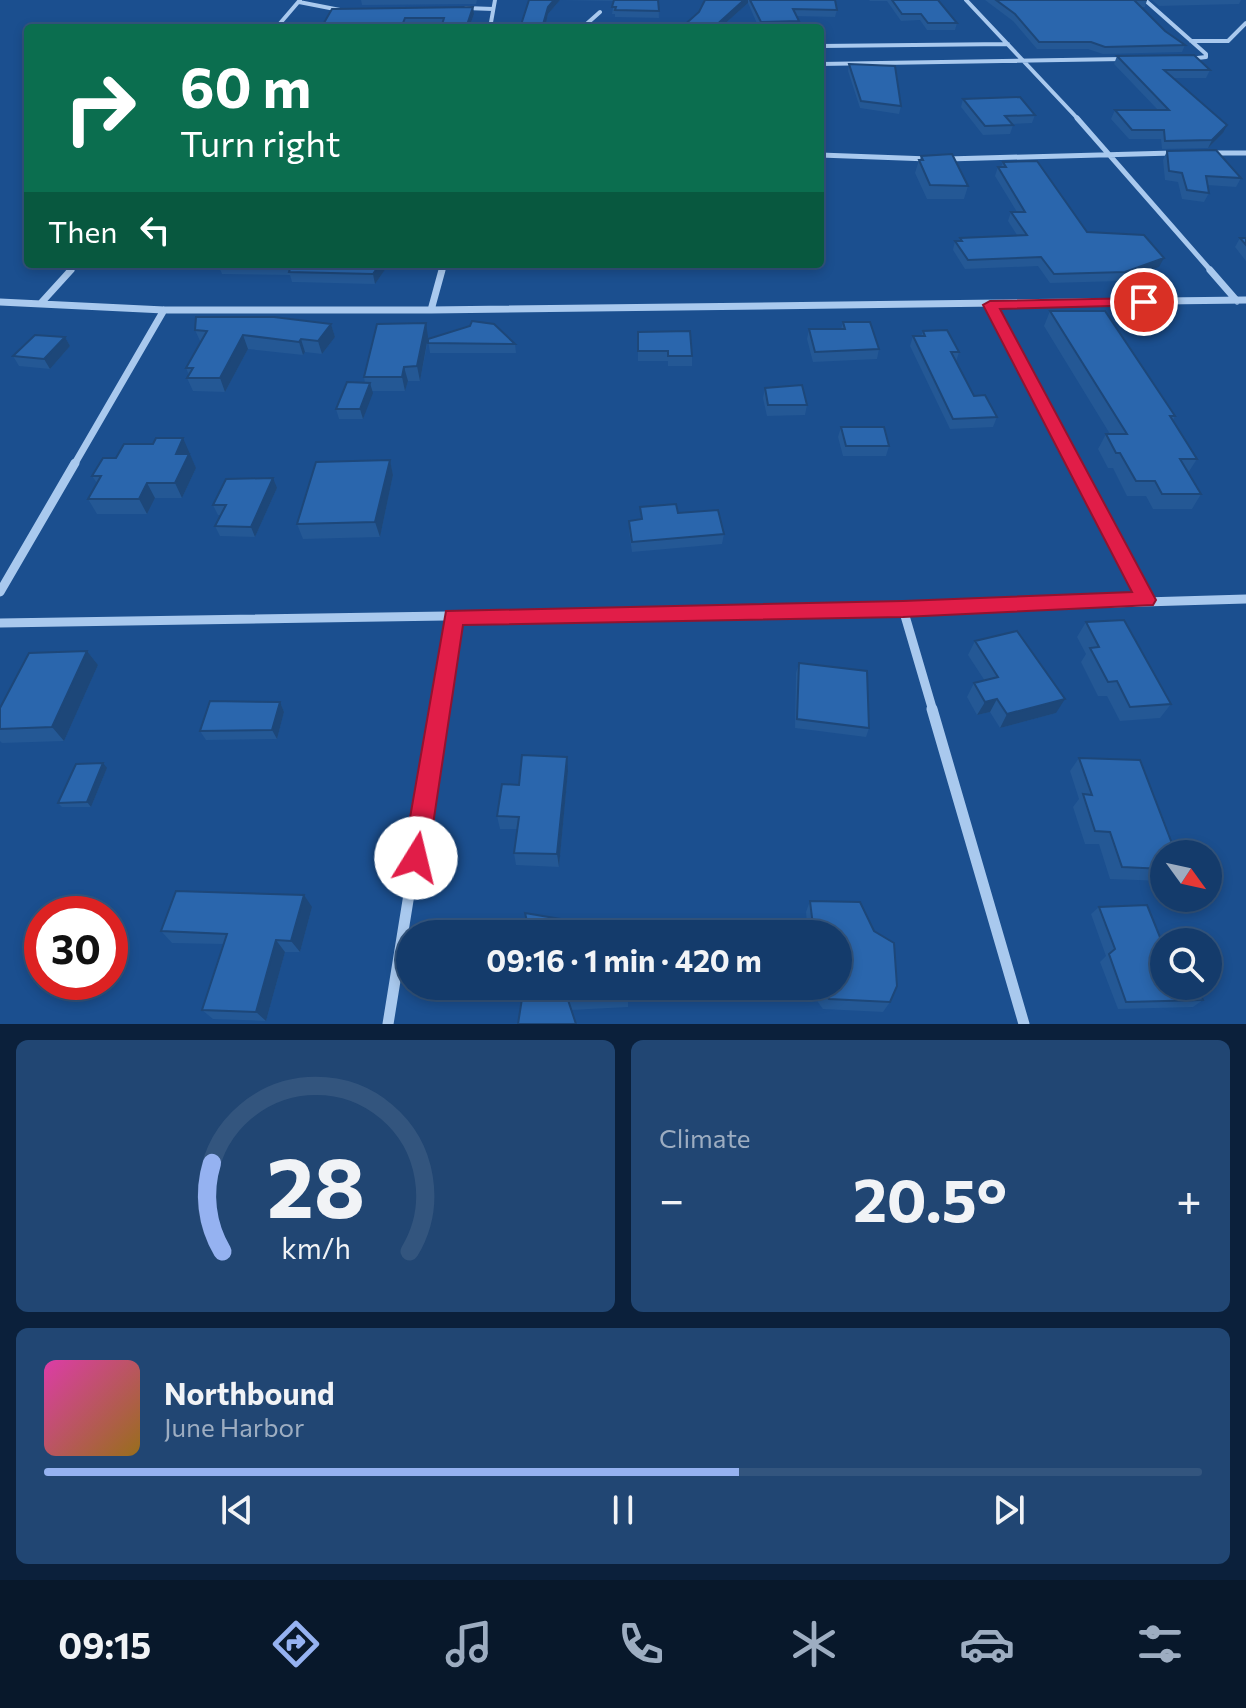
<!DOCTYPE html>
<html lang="en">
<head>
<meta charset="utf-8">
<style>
	body { margin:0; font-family:Commissioner,sans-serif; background:#214673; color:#f1f3f6; height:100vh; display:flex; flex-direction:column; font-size:30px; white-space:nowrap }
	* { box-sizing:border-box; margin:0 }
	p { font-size:26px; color:#9dadc1 }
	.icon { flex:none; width:44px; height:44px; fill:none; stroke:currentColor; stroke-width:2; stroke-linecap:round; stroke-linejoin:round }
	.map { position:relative; height:1024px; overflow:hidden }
	.sheet { display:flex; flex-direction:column; gap:16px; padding:16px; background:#0b203b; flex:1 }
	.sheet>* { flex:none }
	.top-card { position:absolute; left:24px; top:24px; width:800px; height:244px; border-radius:8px; box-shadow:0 4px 12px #0003,0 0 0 2px #33557e; background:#0b6e4f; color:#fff; overflow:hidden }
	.needle { width:52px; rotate:123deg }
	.buttons { position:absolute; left:1150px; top:840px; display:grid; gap:16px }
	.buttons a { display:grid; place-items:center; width:72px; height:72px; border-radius:50%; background:#143b6b; box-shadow:0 4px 12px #0003,0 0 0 2px #33557e; font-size:40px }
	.speed { position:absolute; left:24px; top:896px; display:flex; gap:16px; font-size:40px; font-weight:700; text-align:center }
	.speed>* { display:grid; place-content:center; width:104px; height:104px; border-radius:50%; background:#143b6b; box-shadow:0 4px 12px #0003,0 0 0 2px #33557e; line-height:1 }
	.speed .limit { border:12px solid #d22; background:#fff; color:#111 }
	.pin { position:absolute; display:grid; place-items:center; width:68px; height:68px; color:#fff; margin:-34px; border:4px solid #fff; border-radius:50%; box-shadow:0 2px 8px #0007 }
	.me { position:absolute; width:88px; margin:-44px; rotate:9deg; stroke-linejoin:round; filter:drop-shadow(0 0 6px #0008) }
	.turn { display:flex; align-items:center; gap:28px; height:168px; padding:0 24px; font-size:36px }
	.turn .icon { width:104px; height:104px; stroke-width:2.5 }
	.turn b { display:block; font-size:56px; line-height:68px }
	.then { display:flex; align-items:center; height:76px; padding:0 24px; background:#0003; gap:16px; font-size:30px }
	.big { font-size:60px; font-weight:700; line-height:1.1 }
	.sheet .tile { flex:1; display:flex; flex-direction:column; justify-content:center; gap:12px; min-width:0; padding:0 28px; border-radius:12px; background:#214673 }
	.sheet .dial { align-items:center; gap:0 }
	.dial svg { height:208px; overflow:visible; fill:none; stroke:#33557e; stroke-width:7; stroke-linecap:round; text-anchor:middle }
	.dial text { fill:#f1f3f6; stroke:none }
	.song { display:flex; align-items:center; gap:24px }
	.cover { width:96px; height:96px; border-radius:12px; background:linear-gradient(135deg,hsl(320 70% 55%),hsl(40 70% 35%)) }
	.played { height:8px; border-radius:4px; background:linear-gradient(90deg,#95b2f1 60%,#33557e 60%) }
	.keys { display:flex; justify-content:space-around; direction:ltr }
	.heat { display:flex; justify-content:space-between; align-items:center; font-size:44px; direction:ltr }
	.sheet .tiles { flex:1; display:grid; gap:16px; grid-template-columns:1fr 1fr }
	.tile:last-child { grid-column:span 2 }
	.trip { position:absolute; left:396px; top:920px; width:456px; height:80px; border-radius:40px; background:#143b6b; box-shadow:0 4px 12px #0003,0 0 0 2px #33557e; font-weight:700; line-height:80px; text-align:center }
	.tab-bar { display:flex; height:128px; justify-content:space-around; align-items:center; background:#08182b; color:#9dadc1 }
	.tab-bar .icon { width:56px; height:56px }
	.tab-bar .current { color:#95b2f1 }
	.tab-bar b { font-size:36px; color:#f1f3f6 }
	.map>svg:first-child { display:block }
</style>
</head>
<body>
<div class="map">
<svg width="1246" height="1024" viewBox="0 0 1246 1024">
	<rect width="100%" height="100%" fill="#1b4f8f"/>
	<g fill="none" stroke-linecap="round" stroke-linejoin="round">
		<path stroke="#a9c9ee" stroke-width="4" d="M966,0L1079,120
			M1145,0L1206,54V57L1189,59
			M299,2L340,10
			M466,8L493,9
			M276,28L300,0
			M490,28L495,0
			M582,28L600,12
			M1191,41H1228L1246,23
			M820,46L1008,44
			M820,64L1123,59"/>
		<path stroke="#a9c9ee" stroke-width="5" d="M1077,118L1212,272
			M1211,153H1246
			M820,155L929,159
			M947,159L1173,153
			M69,272L76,264
			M442,272L444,264"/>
		<path stroke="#a9c9ee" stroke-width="7" d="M1210,270L1237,301
			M0,302L164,310H431L1246,300
			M41,303L71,270
			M990,305L1075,465
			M431,310L442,270
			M74,465L164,310"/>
		<path stroke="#a9c9ee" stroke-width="9" d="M1074,463L1146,600
			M0,592L75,463
			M903,609L933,711
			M0,623L903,609L1246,599
			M439,711L454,617"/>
		<path stroke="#a9c9ee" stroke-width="11" d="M932,709L1024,1024
			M388,1024L439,709"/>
	</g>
	<path fill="#245895" d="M361,0H477L476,4L362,5Z
		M529,0H658L659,18L615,17V14H612L614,1L560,0L548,14L545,28H520Z
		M705,0H835L837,10L835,17L796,16L799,21L798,28H759L748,3L720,28H681L699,12Z
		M869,0H938L957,23L955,30H927L920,20L901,21L887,1H870Z
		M985,0H1147L1145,7H1141L1165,31L1185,45L1182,52L1103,54L1088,49H1037L1013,21Z
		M1152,0H1241L1239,4L1159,6Z
		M473,7L474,14L469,28H441L442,25L406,26L405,28H321Z
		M1117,56L1210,70L1206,78H1173L1223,133L1208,148L1162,149L1161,139H1129L1111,119L1115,110H1158L1114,64Z
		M849,64L901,106L899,114L860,108L848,71Z
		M963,99L1035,115L1032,123L1012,124L1013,125L1010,134L983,135L961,107Z
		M1167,151L1241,178L1236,187L1207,185L1209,193L1204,202L1182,199L1178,182L1165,180L1163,160Z
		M921,156L968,186L964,199H927L915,173L919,160H920Z
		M1003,162L1087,232L1159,267L1121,281L1050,283L1038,266L965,269L953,250L955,241H959L960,238L1017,235L1008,221L1011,212H1017L995,176L998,167H1001Z
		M1240,238H1246V261L1235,247Z
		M218,264H389L375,284L292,282L290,275L222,274Z
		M1050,311L1175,416L1173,420L1197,459L1188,473L1201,494L1192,509H1153L1146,496H1127L1113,468H1108L1098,449L1106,434H1110L1044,326Z
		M843,322L879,349L877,359L813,362L807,339L809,329H841Z
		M331,324L335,337L322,354L305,352L303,355L248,349L225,392L193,391L187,378L189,375L186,368L201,343L195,330Z
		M923,331L959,352L956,362L974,396L997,417L993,427L950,429L910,346L913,336H921Z
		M638,332L692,356V366H668V361H638Z
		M65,337L70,346L50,369L19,366L13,356Z
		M428,337V339L515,344L516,353H430L428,340L420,381H408L405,391H372L363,419H339L336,409L365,383L364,377Z
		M765,388L807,405L805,415L767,416L763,398Z
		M841,427L889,446L886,456H843L838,437Z
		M190,453V455L196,468L182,498H155L147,514H97L88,499L97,483L92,476Z
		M390,460L393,475L380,537L303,539L297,524Z
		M277,488L255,537L220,536L215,526L221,515H218L213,505Z
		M640,507L678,513L724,534L722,544L632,552L629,531V521L641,520Z
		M1086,622L1171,704L1160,718L1120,721L1107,696H1098L1081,662L1086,654L1077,637Z
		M975,641L1056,713L1000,728L990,712L977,715L967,697L974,683L985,681L968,655Z
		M87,651L98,665L64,741L2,743L0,741V708Z
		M799,663L869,728L866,737L795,728L796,673Z
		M280,702L284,712L277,739L206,740L200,731Z
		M1079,758L1164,854V881L1110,879L1099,844H1085L1073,807L1079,799L1070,771Z
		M107,768L91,807H62L58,803Z
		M568,771L559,867L516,865L514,853L517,829H500L497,816L519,785Z
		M810,901L860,902L874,931L894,943L897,986L890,1002L883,1012L823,1009L812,994L800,986H838V934H808L806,912Z
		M312,907L300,952H285L266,1021L213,1019L202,1010L223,944L172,943L161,931Z
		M1099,907L1164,986L1203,1000L1193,1007L1118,1009L1100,962L1106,956L1091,914Z
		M513,986H628V1007L571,1010L523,991L514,990Z"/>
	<path fill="#1d4779" d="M554,0H560L548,14L545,28H542L548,7Z
		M744,0H748V3L720,28H713Z
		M473,7L474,14L469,28H466Z
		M1227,125L1223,133L1208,148L1212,140Z
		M1164,258L1159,267L1121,281L1125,272Z
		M380,264H389L375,284L373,274Z
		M426,323L428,337L420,381L417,366Z
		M331,324L335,337L322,354L318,341Z
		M243,335L248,349L225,392L220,378Z
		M65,337L70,346L50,369L44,359Z
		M301,339L305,352L303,355L299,342Z
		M404,367L408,381L405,391L402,377Z
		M370,383L373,393L363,419L360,409Z
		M183,438L196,468L182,498L175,483L176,454Z
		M390,460L393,475L380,537L375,522Z
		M273,478L277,488L255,537L251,527Z
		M147,483L155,498L147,514L139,499Z
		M87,651L98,665L64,741L52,727Z
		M997,699L990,712L977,715L985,702Z
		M1065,699L1056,713L1000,728L1007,714Z
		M280,702L284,712L277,739L272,730Z
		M567,757L568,771L559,867L557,854Z
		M103,763L107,768L91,807L87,802Z
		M304,895L312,907L300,952L291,941Z
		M276,940L285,952L266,1021L256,1012Z"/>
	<path fill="#2a66ad" stroke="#1d4779" stroke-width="2" d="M529,0H554L548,7L542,28H520Z
		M614,0H658L659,11L615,10L616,7H612Z
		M705,0H744L713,28H681L699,12Z
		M750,0H835L837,10L793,9L799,21L761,22Z
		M892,0H938L957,23H928L921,14H902Z
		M996,0H1147H1134L1165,31L1185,45L1105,47L1091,42H1039L1015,14Z
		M473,7L466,28H441L444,18H405L401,28H321L332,9Z
		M1194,55L1210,70H1164L1227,125L1212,140L1165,141L1164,130H1132L1115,110H1169L1117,56Z
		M849,64L895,66L901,106L861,101Z
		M1020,97L1035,115L1005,116L1013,125L985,126L963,99Z
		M1216,150L1241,178L1206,176L1209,193L1187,190L1182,173L1169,171L1167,151Z
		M952,154L968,186L930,185L919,160H923L921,156Z
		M1037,161L1087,232L1144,235L1164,258L1125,272L1054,274L1041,257L968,260L955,241H962L960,238L1027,235L1011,212H1025L998,167H1006L1003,162Z
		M1240,238H1246V245Z
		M235,264H380L373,274L289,272L291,265Z
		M1050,311H1105L1175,416H1170L1197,459H1180L1201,494H1162L1155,481H1136L1120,453H1116L1106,434H1127Z
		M196,317H274L331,324L318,341L301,339L299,342L243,335L220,378H187L193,368H186L207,331L195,330Z
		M472,321L494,324L515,344L428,343V339L470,326Z
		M843,322H870L879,349L815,352L809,329H845Z
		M426,323L417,366L404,367L402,377H364L377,324Z
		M947,330L959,352H951L974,396L985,395L997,417L953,419L913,336H925L923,331Z
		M690,331L692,356H668V351H638V332Z
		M35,335L65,337L44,359L13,356Z
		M347,382L370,383L360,409H336Z
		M802,385L807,405H768L765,388Z
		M841,427H884L889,446H846Z
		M156,438H183L176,454H189L175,483H147L139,499H88L101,476H92L103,458H116L124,444H153Z
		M390,460L375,522L297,524L316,462Z
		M273,478L251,527L215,526L226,505H213L226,479Z
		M676,504L678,513L718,510L724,534L632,542L629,521L642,519L640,507Z
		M1124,620L1171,704L1130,707L1117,681L1108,682L1090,648L1099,647L1086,622Z
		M1017,631L1065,699L1007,714L997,699L985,702L974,683L998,677L975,641Z
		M87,651L52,727L0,729V708L29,653Z
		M799,663L867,671L869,728L797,719Z
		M210,701L280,702L272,730L200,731Z
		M522,755L567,757L557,854L514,853L519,817L497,816L502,784L519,785Z
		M1079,758L1140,760L1176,854H1164V869L1122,867L1110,832L1095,831L1083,794L1092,795Z
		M103,763L87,802L58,803L76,764Z
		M176,891L304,895L291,941L276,940L256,1012L202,1010L227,934L161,931Z
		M810,901L860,902L874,931L894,943L897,986L890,1002L829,999L819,986H838V934H814Z
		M1147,905L1164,947V986H1197L1203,1000L1126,1002L1109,954L1115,949L1099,907Z
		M525,913L572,921L576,934H530Z
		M524,986H628V997L568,1000L576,1024H518Z"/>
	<path fill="#e11d48" stroke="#92132f" stroke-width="2" d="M1144,298L1151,302L1149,305L1000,309L1156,600L1153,605L903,617L463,625L428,858L425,867L416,871L407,867L403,858L446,611L903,601L1132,592L983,305L990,301Z"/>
</svg>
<div class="buttons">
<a><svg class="needle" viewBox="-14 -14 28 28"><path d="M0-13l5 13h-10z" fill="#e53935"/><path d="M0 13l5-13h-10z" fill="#9dadc1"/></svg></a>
<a><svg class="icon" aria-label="search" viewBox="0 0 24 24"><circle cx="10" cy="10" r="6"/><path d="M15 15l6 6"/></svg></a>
</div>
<div class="speed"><div class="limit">30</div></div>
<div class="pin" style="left:1144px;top:302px;background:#d93025"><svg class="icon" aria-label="arrive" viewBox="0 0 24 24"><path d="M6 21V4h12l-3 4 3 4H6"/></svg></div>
<svg class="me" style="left:416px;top:858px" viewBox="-20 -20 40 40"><circle r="19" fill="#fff"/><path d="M0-13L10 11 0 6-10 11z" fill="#e11d48"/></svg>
<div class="trip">09:16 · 1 min · 420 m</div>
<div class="top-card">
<div class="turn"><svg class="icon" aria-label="right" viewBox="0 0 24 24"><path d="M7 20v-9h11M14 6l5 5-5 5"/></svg><div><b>60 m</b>Turn right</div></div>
<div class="then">Then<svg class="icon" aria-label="left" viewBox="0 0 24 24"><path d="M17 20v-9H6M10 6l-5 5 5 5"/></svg></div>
</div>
</div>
<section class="sheet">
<div class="tiles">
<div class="tile dial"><svg viewBox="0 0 100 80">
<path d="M14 69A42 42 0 1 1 86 69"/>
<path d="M14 69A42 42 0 0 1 10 35" stroke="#95b2f1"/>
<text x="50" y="56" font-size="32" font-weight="700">28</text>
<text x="50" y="72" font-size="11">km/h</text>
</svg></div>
<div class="tile"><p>Climate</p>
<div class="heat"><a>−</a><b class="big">20.5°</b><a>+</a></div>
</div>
<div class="tile">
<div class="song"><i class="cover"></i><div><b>Northbound</b><p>June Harbor</p></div></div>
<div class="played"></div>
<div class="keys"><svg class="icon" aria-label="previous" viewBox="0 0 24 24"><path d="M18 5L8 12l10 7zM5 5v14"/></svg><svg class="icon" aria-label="pause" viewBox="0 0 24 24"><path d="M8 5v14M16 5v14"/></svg><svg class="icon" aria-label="next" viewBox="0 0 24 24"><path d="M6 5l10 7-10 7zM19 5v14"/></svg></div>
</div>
</div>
</section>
<nav class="tab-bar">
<b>09:15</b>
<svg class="icon current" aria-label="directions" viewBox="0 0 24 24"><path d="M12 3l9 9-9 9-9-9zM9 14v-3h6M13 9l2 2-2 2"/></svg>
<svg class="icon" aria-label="music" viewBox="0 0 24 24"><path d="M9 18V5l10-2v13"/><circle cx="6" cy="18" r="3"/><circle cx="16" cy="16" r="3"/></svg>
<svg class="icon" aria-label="phone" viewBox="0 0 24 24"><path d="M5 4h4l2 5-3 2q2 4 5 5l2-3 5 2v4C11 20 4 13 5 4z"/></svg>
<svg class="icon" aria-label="climate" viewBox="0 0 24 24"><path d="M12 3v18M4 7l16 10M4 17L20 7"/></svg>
<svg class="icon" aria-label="car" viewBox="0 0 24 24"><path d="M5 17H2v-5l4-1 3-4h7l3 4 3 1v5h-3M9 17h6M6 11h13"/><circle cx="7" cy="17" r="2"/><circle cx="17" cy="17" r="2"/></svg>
<svg class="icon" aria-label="filters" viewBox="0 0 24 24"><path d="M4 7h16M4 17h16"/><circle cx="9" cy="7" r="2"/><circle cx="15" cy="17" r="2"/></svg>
</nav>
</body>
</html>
